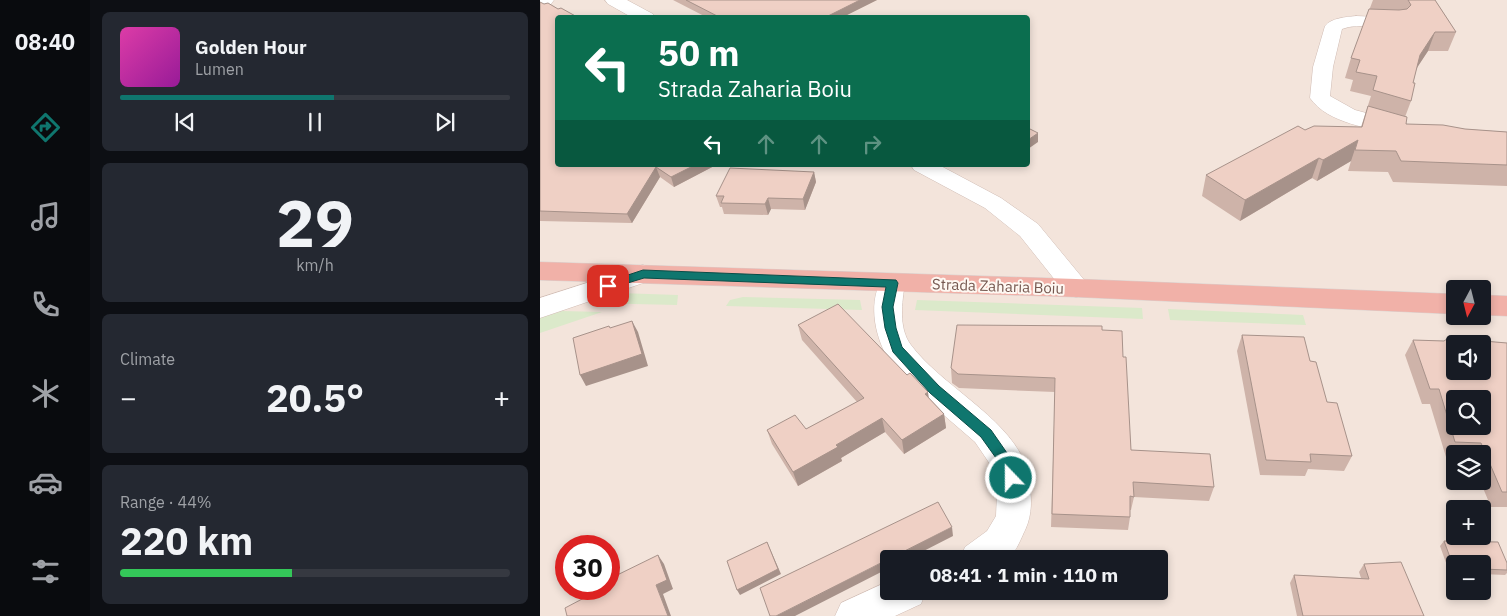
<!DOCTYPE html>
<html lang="en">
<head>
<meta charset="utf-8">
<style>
	body { margin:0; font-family:"IBM Plex Sans",sans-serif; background:#242831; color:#f1f3f6; height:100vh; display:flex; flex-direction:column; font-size:19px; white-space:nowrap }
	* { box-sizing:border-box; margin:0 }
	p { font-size:16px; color:#9ea1a6 }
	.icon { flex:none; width:28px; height:28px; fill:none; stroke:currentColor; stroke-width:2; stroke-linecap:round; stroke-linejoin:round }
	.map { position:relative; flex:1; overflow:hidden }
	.details { display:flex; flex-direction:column; gap:12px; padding:12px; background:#0d0f14; width:450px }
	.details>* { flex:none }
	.hud { position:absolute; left:15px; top:15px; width:475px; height:152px; border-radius:5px; box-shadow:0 2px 8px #0003; background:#0b6e4f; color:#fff; overflow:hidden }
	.needle { width:32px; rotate:187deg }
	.controls { position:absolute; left:906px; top:280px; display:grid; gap:10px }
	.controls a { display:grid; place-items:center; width:45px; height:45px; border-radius:5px; background:#171b24; box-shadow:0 2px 8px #0003; font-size:25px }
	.speed { position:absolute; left:15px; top:535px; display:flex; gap:10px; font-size:25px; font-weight:700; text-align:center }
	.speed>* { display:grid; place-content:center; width:65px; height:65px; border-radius:50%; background:#171b24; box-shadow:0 2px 8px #0003; line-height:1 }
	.speed .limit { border:8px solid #d22; background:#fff; color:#111 }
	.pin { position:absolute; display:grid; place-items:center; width:42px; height:42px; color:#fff; margin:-21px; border-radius:10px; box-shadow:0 2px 8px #0006 }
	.me { position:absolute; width:55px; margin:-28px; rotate:338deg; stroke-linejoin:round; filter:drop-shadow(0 0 4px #0008) }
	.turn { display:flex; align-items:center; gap:18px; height:105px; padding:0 20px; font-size:22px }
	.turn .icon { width:65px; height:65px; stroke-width:2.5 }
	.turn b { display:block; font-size:35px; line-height:42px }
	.lanes { display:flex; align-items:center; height:48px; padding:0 20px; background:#0003; justify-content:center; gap:25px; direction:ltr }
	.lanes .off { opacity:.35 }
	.big { font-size:38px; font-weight:700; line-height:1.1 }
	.details .widget { flex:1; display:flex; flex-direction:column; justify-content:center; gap:8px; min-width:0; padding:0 18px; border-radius:8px; background:#242831 }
	.details .dial { align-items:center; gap:0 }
	.dial b { font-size:65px; line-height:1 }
	.song { display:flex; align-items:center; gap:15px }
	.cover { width:60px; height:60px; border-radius:8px; background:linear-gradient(135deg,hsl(320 70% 55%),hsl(300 70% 35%)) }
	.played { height:5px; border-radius:2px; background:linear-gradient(90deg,#0f766e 55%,#363941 55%) }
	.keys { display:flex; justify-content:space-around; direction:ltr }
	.heat { display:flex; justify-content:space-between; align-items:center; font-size:28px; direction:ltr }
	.charge { height:8px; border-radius:4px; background:linear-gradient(90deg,#34c759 44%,#363941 0) }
	.trip { position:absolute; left:340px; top:550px; width:288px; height:50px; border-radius:5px; background:#171b24; box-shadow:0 2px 8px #0003; font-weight:700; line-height:50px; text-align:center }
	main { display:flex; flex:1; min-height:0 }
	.dock { display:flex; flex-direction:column; width:90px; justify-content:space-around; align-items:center; background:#090b0e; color:#9ea1a6 }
	.dock .icon { width:35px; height:35px }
	.dock .active { color:#0f766e }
	.dock b { font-size:22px; color:#f1f3f6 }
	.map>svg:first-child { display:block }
</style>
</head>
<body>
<main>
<nav class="dock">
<b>08:40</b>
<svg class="icon active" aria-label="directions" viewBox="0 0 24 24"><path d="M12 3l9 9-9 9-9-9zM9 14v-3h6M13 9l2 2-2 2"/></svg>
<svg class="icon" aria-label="music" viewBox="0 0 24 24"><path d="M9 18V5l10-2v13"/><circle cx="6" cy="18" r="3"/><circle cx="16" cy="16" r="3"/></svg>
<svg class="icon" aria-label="phone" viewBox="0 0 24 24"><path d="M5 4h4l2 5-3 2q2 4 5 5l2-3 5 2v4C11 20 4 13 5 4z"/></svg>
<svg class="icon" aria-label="climate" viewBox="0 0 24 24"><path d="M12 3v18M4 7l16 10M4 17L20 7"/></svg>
<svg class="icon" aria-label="car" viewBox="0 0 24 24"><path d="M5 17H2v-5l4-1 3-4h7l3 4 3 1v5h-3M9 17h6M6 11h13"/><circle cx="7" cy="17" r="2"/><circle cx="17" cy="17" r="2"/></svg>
<svg class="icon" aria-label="filters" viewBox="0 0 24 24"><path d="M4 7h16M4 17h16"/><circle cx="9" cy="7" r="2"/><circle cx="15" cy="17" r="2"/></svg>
</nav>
<section class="details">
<div class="widget">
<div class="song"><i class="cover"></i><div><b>Golden Hour</b><p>Lumen</p></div></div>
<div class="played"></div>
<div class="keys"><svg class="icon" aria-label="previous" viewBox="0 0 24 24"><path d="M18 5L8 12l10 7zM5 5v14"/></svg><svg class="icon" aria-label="pause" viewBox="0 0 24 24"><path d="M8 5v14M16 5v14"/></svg><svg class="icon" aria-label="next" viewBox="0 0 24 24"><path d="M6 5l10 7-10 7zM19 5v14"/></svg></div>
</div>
<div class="widget dial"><b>29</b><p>km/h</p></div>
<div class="widget"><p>Climate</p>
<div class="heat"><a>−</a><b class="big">20.5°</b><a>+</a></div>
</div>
<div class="widget"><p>Range · 44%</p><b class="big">220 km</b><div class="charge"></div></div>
</section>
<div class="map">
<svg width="967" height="616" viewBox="0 0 967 616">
	<rect width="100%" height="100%" fill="#fcf3ec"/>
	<path fill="#f3e4db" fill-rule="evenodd" d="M0,0H967V616H0ZM18,18H488V165H18ZM915,289H942V316H915ZM915,344H942V371H915ZM915,399H942V426H915ZM915,454H942V481H915ZM915,509H942V536H915ZM26,546H69V589H26ZM349,559H619V591H349ZM915,564H942V591H915Z"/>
	<path fill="#dbe9ca" d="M79,293L138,295L137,305L49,303Z
		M203,297L320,300L322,310L186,306L190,300Z
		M377,300L602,308L603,319L375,310Z
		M628,309L763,315L766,325L630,320Z
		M22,311L62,312L0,333V318Z"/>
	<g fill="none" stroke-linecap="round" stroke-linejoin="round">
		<defs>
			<path id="minor" d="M0,0H14L11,4L0,6Z
				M65,0H87L113,14L115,18H93L68,4Z
				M816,16L860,18L863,22L860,26C841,30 821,22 802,29L793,67L790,96L815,110L867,124L870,129L867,134L859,135C831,128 788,124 770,98L773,67L785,26C791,18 806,17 816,16Z
				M371,165H399L461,198L498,224L545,281L549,288L545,295L536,297L527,295L480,236L445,208L374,170Z
				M103,265L112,268L116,274L112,280L0,318V298Z
				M352,274L361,277L365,283C362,302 358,328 371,345C402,386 464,415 484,461C486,468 487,476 489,483C492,498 492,514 486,528C482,536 475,556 466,559C457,561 430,559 420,559L425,547L447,531L456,516L457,493L452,467L435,442L384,398L347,357C334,333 328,301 343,277Z
				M349,581V591H386L381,604L355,616H295L301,603Z"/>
			<path id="highway" d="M0,262L536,279L915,294V314L536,297L0,280Z
				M942,295L967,296V316L942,315Z"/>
		</defs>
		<use href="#minor" stroke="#d0bcb4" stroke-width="1"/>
		<use href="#highway" stroke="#d9d0ce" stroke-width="1"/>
		<use href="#minor" fill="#fff" fill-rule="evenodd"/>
		<use href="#highway" fill="#f1b1a8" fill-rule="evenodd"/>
	</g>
	<path fill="#ceb3a9" d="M133,0H337L301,18H168Z
		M833,0H895L916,32L908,51H888L877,67L873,83L871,101L865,117L866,124L925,129L967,132V186L853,182L848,172L808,171L811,161L777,181L772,178L700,221L662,196L666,175L765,130L821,127L831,96L810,91L813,80L805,78L811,58Z
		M0,2L176,165L134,187L120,177L92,223L0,221Z
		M274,172L276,182L265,210L231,209L228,215L184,214L182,207H180L176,196Z
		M258,325L389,398L404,414L406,428L364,454L345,432L301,458L302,461L258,486L232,444L227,430L266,429L317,402L262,340Z
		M562,330L583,357L591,450L674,487L669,501L594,497L591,510H590V517L588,530L511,527L515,392L419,388L412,383L411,368Z
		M702,335L770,361L787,402L812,456L804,471L768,469L765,476L720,475L697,351Z
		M873,340L904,341L932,340L967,343V507H951L940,481H942V454H915V457H906L890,404H882L865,355Z
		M904,541L967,563V573L965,575L942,574V564H915V574H910L900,546Z
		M824,564L884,616H757L750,583L754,575L821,578L819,572Z"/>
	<path fill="#a7928a" d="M320,0H337L301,18H284Z
		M895,32L888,51L873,74L880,55Z
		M498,133V142L488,149V140Z
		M818,140L811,161L777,181L783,160Z
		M779,158L772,178L700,221L705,200Z
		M155,165H176L134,187L131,177Z
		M116,167L120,177L92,223L87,214Z
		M274,172L276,182L265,210L263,199Z
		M228,198L231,209L228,215L225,204Z
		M92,321L98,332L108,366L46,386L40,375Z
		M388,392L390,406L385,394Z
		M404,414L406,428L364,454L362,440Z
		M342,418L345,432L301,458L302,461L258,486L253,472L296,445Z
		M412,527L413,536L368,559H349Z
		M227,542L241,574L200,595L197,590Z
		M118,555L124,564L133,589L123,594L131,616H128L116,585Z
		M349,559V568L255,616H236Z"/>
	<path fill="#efd0c5" stroke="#a7928a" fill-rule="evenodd" d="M146,0H320L284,18H181Z
		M868,0H895L916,32H895L880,55L873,83H875L871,101L833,90L837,76L816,72L820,60L811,58L829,9L859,10L867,9L871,5Z
		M0,2L4,4L8,3L18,9L21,8L39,18H18V165H155L131,177L116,167L87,214L0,211Z
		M828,106L867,117L866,124L903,125L925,129L967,132V165L861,161L856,151L815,150L818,140L783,160L779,158L705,200L666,175L758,126L765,130L774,126L822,127Z
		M488,128L498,133L488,140Z
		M190,168L274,172L263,199L228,198L225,204L181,203L184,196H176Z
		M298,304L367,375L370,373L388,392L385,394L404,414L362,440L342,418L296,445L298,447L253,472L227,430L255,415L266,429L324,398L258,325Z
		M92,321L102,354L40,375L33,338L69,326L70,328Z
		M417,325L562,326V330L582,331L583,357H586L591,450L670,454L674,487L593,482L594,497L590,496V517L512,514L515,378L418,374L411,368Z
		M702,335L764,337L770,361L776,362L787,402L797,403L812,456L770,454L771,462L726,460Z
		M911,336H922L932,340L967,343V492H962L941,443L915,442L899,389H890L873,340L904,341ZM915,344H942V371H915ZM915,399H942V426H915Z
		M398,502L412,527L236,616H230L220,588Z
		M904,541L958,542L967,563V570L942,569V564H915V568H914Z
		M227,542L238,569L197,590L187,561Z
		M118,555L127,580L116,585L128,616H27L25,608L44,598L42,592L49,589H69V579Z
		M861,562L884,616H763L754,575L829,579L824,564Z"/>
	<path fill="#0f766e" stroke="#0a4d48" d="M103,270L356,280L358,283L353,307L356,328L362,347L399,386L451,430L474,463L478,478L476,482L471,484L466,482L461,465L441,437L390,393L353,352L345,328L342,307L346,287L104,278L68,289L62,286L64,283Z"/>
	<g text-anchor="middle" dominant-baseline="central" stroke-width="4" stroke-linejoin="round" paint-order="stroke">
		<g font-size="15" fill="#765850" stroke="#fef8f2">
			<text transform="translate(458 286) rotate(2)">Strada Zaharia Boiu</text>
		</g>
	</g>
</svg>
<div class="controls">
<a><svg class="needle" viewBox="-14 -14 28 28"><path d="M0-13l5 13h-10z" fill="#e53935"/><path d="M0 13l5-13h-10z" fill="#9ea1a6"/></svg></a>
<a><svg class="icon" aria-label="sound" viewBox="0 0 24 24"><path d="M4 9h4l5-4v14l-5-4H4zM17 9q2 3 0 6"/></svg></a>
<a><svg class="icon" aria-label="search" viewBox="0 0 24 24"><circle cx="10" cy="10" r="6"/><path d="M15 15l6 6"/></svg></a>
<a><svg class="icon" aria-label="layers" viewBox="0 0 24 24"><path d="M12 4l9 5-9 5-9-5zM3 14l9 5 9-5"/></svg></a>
<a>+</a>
<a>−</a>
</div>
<div class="speed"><div class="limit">30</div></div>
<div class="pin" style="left:68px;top:286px;background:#d93025"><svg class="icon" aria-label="arrive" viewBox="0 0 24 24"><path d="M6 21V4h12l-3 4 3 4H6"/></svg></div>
<svg class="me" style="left:471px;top:478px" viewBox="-20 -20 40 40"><circle r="17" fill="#0f766e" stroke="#fff" stroke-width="3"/><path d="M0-11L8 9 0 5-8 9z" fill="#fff"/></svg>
<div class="trip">08:41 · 1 min · 110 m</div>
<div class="hud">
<div class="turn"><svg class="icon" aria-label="left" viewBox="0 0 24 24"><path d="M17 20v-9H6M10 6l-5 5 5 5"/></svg><div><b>50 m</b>Strada Zaharia Boiu</div></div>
<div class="lanes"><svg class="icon" aria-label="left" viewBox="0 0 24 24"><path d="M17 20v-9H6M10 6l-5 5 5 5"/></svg><svg class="icon off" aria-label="ahead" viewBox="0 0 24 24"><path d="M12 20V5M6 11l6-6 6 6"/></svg><svg class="icon off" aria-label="ahead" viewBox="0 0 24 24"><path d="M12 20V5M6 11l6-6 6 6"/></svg><svg class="icon off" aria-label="right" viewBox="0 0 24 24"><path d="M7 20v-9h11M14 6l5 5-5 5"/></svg></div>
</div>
</div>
</main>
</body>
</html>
